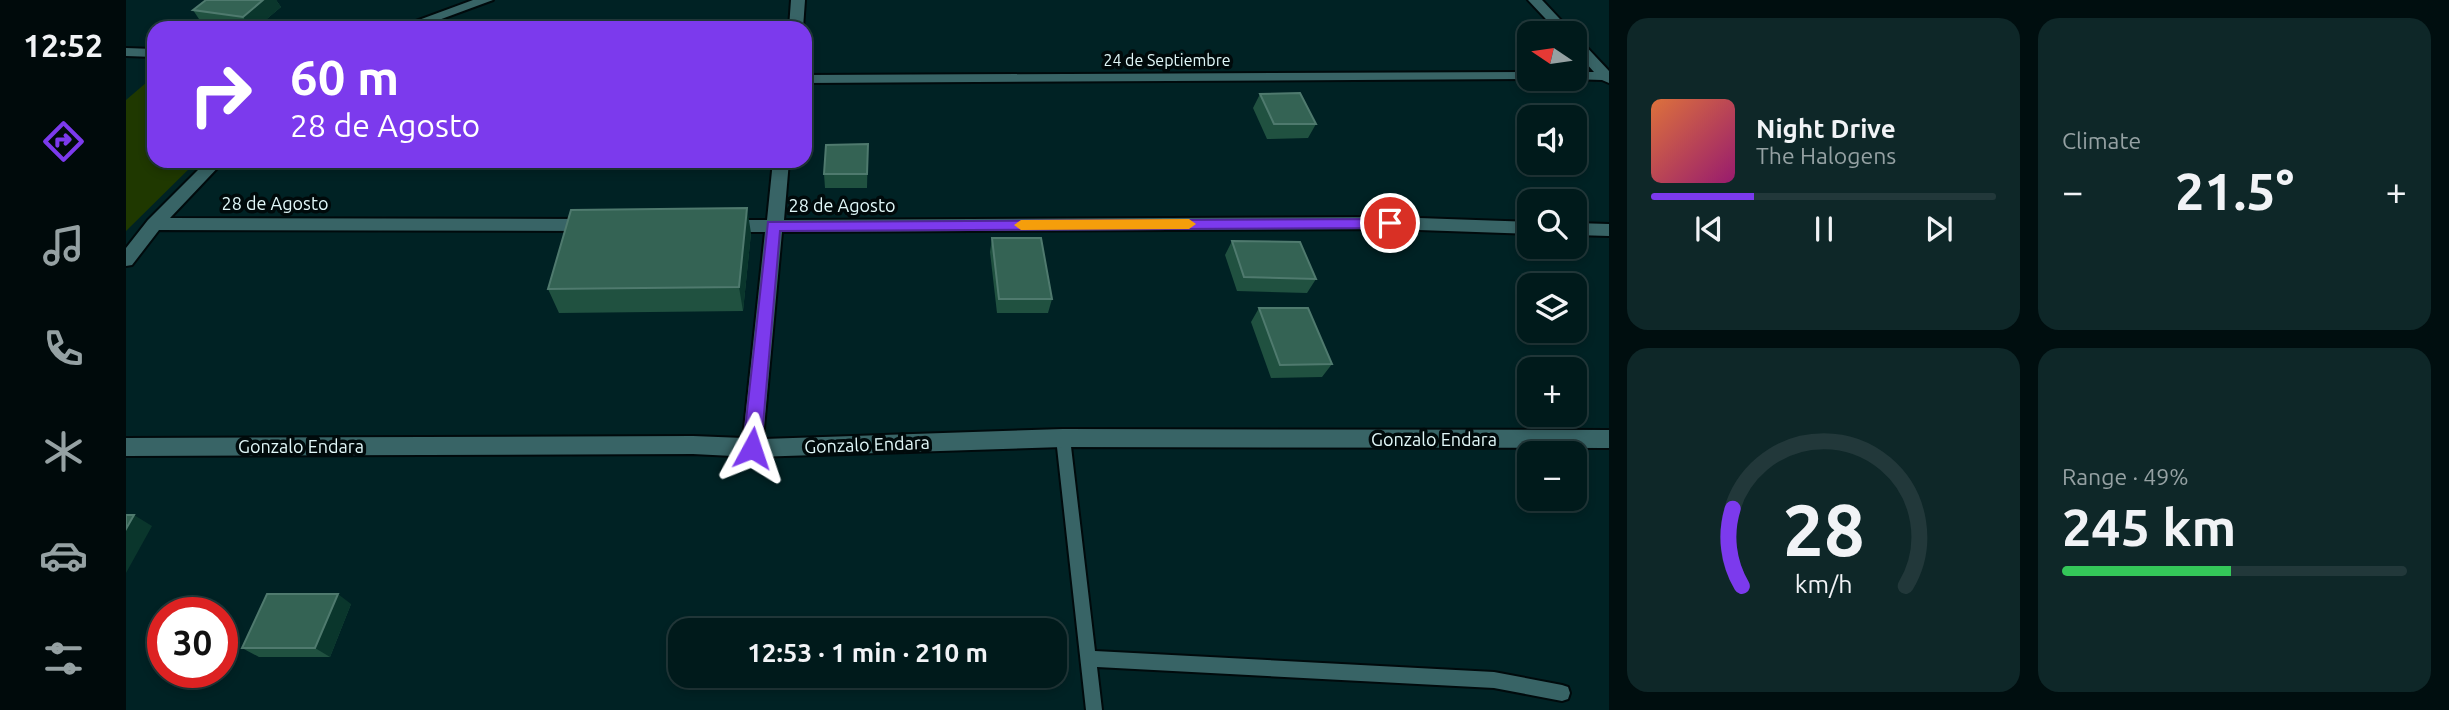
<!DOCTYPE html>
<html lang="en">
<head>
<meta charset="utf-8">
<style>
	body { margin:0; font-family:Ubuntu,sans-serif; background:#0e2728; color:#f1f3f6; height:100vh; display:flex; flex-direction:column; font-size:26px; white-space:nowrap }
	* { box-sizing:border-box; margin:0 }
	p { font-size:23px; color:#95a1a3 }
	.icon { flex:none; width:38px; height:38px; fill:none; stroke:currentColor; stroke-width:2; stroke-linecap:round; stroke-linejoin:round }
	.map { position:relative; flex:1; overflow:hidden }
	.sheet { display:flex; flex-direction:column; gap:18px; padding:18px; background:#000e0f; width:840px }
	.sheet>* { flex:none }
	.guide { position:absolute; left:21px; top:21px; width:665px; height:147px; border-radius:21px; box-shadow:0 4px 10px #0003,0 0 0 2px #22383a; background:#7c3aed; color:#fff; overflow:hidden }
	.needle { width:46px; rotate:283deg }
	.controls { position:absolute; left:1391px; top:21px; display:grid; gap:14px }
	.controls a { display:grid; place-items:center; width:70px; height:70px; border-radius:14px; background:#001a1b; box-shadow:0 4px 10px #0003,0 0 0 2px #22383a; font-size:35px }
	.speed { position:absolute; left:21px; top:597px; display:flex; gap:14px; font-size:35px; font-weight:700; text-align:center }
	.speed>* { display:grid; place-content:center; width:91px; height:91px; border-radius:50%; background:#001a1b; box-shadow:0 4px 10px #0003,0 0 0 2px #22383a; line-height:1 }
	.speed .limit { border:10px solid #d22; background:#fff; color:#111 }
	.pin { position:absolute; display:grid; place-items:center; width:60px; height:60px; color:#fff; margin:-30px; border:4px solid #fff; border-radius:50%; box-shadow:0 2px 7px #0007 }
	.me { position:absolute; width:77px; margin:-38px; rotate:5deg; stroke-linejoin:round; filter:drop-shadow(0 0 5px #0008) }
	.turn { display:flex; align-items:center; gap:24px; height:147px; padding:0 28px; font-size:32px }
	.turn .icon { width:91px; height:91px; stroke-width:2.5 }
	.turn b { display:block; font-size:49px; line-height:60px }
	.big { font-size:52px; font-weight:700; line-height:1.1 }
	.sheet .tile { flex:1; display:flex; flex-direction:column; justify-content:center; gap:10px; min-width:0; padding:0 24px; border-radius:21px; background:#0e2728 }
	.sheet .dial { align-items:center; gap:0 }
	.dial svg { height:182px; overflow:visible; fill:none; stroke:#22383a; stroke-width:7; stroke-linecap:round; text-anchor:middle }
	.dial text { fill:#f1f3f6; stroke:none }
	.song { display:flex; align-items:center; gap:21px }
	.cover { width:84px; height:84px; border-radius:10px; background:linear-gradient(135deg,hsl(20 70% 55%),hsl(320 70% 35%)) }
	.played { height:7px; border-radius:4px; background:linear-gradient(90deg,#7c3aed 30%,#22383a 30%) }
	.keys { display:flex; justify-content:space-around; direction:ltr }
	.heat { display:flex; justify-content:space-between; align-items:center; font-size:38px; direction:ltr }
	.charge { height:10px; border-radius:5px; background:linear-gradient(90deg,#34c759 49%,#22383a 0) }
	.sheet .tiles { flex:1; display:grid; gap:18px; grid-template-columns:repeat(2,1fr) }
	.trip { position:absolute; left:542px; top:618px; width:399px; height:70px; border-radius:21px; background:#001a1b; box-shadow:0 4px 10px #0003,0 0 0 2px #22383a; font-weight:700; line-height:70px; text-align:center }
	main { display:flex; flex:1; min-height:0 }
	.tab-bar { display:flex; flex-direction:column; width:126px; justify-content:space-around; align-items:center; background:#000a0b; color:#95a1a3 }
	.tab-bar .icon { width:49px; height:49px }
	.tab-bar .active { color:#7c3aed }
	.tab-bar b { font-size:32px; color:#f1f3f6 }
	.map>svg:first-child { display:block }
</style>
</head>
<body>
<main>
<nav class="tab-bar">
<b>12:52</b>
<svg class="icon active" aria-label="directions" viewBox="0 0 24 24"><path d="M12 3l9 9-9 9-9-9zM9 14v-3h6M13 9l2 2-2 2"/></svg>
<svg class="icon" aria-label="music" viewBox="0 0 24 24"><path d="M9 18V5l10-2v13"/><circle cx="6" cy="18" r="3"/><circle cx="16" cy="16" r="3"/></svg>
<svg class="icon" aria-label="phone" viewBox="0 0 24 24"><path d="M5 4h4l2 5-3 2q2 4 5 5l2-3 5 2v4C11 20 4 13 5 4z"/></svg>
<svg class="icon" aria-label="climate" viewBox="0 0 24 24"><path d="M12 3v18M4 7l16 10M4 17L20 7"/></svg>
<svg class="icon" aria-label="car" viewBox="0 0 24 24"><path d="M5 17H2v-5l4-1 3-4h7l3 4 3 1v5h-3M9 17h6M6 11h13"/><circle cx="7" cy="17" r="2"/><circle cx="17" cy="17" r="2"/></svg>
<svg class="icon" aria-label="filters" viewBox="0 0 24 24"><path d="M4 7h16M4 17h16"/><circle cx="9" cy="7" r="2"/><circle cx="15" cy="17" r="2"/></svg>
</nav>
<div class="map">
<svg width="1483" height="710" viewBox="0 0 1483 710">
	<rect width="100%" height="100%" fill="#002224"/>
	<path fill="#1f3800" d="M28,76V161H71L0,231V100Z"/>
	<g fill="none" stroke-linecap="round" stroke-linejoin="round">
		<defs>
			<path id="service" d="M937,432L942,434L944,438L969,651L1368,672L1436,685L1442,687L1444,693L1442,699L1436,701L1368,688L971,667L976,710H960L930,438L932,434Z"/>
			<path id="minor" d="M347,0H367L291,28H271Z
				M665,0H679L677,28H663Z
				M1402,0H1416L1447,33H1433Z
				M1449,39L1454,40L1483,71V83L1476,80L1444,79H1449V72H1468L1449,51Z
				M0,48L28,49V57L0,56Z
				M1404,72V79H1409L679,83V75Z
				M81,161H98L44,218L465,219L473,225L465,231L33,230L6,265L0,266V248L22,220Z
				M647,161H663L658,220L1264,217L1404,222V234L1264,229L656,232L637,439L937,429L1483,430V448L937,447L626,457L567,454L0,456V438L567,436L617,438L639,232H600L592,226L600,220H641Z
				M1449,223L1483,224V236L1449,235Z"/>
		</defs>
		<use href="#service" stroke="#000a0c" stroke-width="4"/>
		<use href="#minor" stroke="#000a0c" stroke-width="4"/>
		<use href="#service" fill="#386466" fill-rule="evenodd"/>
		<use href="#minor" fill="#386466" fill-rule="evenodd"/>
	</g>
	<path fill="#205140" d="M80,0H150L155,7L130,28H104L77,25L67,10Z
		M1134,94L1190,124L1182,138L1141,139L1127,108Z
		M742,144L741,188H699L698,174Z
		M625,233L617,311L433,313L422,289Z
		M866,238L926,299L922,313H871L864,252Z
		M1106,241L1190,279L1181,293L1111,291L1099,255Z
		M1133,308L1206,364L1196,377L1145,378L1125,322Z
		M225,604L204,657H133L116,648Z"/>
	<path fill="#0a362c" d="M137,0H150L155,7L130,28H125L117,17Z
		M621,208L625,233L617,311L613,287Z
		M8,515L26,526L0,573V529Z
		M212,594L225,604L204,657L189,648Z"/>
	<path fill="#346354" stroke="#4f7a6e" stroke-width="2" d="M80,0H137L117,17L67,10Z
		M1174,93L1190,124H1148L1134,94Z
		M742,144L741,174H698L700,145Z
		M621,208L613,287L422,289L445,210Z
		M866,238H915L926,299H873Z
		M1106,241L1174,242L1190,279L1118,277Z
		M1133,308H1182L1206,364L1154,365Z
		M0,515H8L0,529Z
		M141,594H212L189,648H116Z"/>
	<path fill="#7c3aed" stroke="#51269a" stroke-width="2" d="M1264,219L1271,223L1264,228L654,231L635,448L632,453L626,455L620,453L617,448L642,222Z"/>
	<path fill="#f59e0b" d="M1063,219L1070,224L1063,229L895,230L888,225L895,220Z"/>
	<g text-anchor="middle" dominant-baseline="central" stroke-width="7" stroke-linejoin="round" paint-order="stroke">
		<g font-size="16" fill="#e1f8f9" stroke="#000a0b">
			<text x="1041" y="60">24 de Septiembre</text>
		</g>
		<g font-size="18" fill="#e1f8f9" stroke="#000a0b">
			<text x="149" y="203">28 de Agosto</text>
			<text x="716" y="205">28 de Agosto</text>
			<text x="1308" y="439">Gonzalo Endara</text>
			<text transform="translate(741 444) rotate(-2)">Gonzalo Endara</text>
			<text x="175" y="446">Gonzalo Endara</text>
		</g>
	</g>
</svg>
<div class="controls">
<a><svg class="needle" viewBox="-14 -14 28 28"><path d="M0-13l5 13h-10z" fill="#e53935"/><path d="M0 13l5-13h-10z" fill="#95a1a3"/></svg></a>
<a><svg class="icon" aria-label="sound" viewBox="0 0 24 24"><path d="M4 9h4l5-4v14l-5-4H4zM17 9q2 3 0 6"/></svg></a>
<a><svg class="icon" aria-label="search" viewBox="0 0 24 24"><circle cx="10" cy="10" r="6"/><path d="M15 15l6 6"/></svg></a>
<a><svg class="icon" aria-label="layers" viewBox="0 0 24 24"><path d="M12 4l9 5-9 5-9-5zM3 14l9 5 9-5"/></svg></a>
<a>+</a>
<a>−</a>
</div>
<div class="speed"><div class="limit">30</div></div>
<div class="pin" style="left:1264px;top:223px;background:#d93025"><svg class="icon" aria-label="arrive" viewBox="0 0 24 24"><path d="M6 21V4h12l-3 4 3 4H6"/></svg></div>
<svg class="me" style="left:626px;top:448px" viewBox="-20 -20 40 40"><path d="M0-17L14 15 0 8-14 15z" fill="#7c3aed" stroke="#fff" stroke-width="4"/></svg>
<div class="trip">12:53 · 1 min · 210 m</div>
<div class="guide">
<div class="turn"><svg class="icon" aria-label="right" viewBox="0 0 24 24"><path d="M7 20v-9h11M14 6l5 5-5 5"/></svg><div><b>60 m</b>28 de Agosto</div></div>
</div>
</div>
<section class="sheet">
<div class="tiles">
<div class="tile">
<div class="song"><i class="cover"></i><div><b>Night Drive</b><p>The Halogens</p></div></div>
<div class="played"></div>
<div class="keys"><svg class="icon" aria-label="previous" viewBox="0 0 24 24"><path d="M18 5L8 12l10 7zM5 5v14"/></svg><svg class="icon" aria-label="pause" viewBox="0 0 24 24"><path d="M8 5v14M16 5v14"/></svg><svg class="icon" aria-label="next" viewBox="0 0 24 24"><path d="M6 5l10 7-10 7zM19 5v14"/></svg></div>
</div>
<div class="tile"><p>Climate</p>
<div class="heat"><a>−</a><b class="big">21.5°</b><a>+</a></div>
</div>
<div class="tile dial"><svg viewBox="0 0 100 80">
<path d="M14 69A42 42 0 1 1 86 69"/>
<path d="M14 69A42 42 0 0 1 10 35" stroke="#7c3aed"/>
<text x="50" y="56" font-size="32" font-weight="700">28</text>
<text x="50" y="72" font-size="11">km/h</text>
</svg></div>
<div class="tile"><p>Range · 49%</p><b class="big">245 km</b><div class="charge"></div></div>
</div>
</section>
</main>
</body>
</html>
